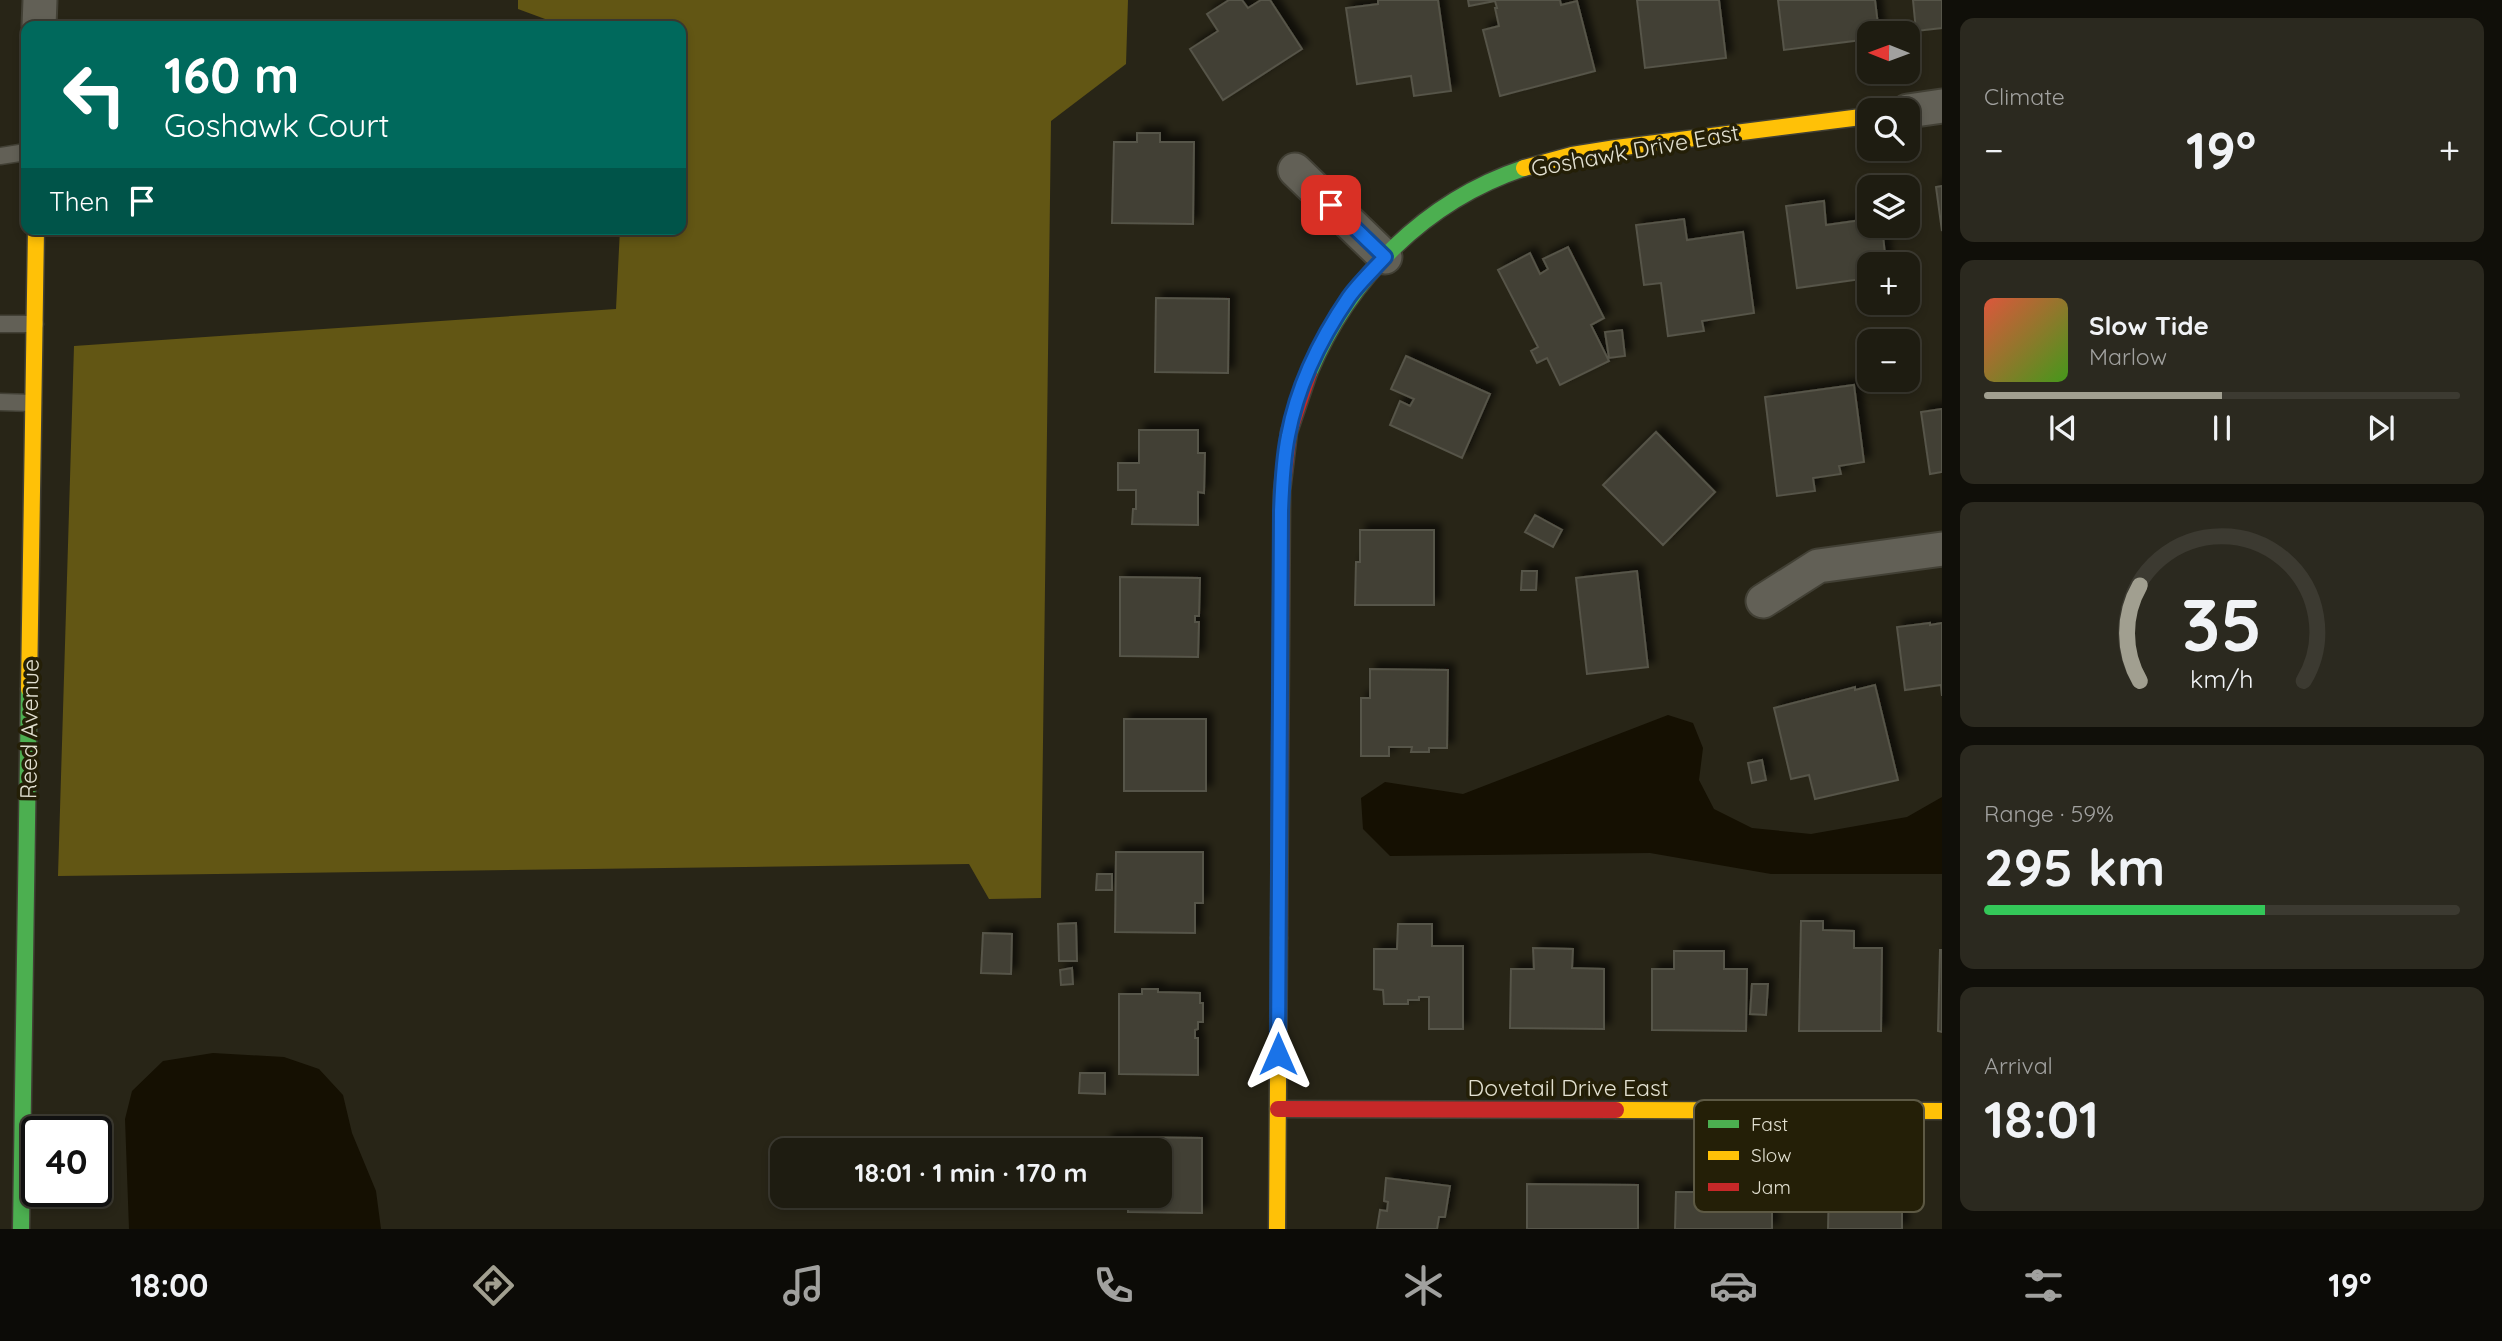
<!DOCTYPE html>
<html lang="en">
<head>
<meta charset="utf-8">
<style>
	body { margin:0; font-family:Quicksand,sans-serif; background:#2b291f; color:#f1f3f6; height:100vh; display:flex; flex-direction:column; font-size:26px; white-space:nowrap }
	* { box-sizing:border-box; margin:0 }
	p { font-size:23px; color:#a1a19f }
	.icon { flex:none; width:38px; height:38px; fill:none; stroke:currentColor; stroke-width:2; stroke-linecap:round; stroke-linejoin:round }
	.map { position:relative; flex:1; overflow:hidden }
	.side { display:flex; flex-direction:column; gap:18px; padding:18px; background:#100f09; width:560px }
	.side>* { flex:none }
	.guide { position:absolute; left:21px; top:21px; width:665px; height:214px; border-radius:14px; box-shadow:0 4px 10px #0003,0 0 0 2px #3c3a31; background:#00695c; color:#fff; overflow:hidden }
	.needle { width:46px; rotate:271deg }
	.buttons { position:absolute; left:1857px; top:21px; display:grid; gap:14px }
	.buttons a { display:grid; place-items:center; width:63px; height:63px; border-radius:14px; background:#1e1c11; box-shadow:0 4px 10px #0003,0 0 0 2px #3c3a31; font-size:35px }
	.speed { position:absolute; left:21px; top:1116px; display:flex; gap:14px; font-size:35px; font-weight:700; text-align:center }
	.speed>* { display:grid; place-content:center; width:91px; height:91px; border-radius:50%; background:#1e1c11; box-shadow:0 4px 10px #0003,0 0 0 2px #3c3a31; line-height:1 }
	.speed .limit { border:4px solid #111; border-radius:10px; background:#fff; color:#111 }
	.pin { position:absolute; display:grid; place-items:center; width:60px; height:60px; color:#fff; margin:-30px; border-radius:14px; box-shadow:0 4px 10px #0006 }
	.me { position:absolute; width:77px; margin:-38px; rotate:0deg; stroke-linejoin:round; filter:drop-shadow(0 0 5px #0008) }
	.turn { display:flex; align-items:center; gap:24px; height:147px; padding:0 28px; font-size:32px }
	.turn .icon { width:91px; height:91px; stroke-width:2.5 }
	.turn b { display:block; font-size:49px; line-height:60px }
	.then { display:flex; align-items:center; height:66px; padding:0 28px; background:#0003; gap:14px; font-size:26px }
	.big { font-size:52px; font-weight:700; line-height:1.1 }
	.side .tile { flex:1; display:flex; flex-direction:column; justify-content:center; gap:10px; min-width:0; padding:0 24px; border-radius:14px; background:#2b291f }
	.side .dial { align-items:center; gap:0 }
	.dial svg { height:182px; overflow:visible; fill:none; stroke:#3c3a31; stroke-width:7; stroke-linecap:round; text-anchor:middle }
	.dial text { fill:#f1f3f6; stroke:none }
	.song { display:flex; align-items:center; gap:21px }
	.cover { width:84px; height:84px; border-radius:10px; background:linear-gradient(135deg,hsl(10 70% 55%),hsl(100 70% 35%)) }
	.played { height:7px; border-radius:4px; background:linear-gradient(90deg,#a19f90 50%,#3c3a31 50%) }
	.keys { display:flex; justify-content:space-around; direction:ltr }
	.heat { display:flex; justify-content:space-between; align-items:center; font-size:38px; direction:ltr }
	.charge { height:10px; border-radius:5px; background:linear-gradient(90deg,#34c759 59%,#3c3a31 0) }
	.trip { position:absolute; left:770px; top:1138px; width:402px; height:70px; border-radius:14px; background:#1e1c11; box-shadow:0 4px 10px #0003,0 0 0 2px #3c3a31; font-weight:700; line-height:70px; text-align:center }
	.tabs { display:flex; height:112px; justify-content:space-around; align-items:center; background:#0c0b07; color:#a1a19f }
	.tabs .icon { width:49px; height:49px }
	.tabs .on { color:#a19f90 }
	.tabs b { font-size:32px; color:#f1f3f6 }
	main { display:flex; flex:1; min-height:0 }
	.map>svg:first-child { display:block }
</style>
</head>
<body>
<main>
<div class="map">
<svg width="1942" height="1229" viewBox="0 0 1942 1229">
	<defs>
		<filter id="shadow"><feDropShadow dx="6" dy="-6" stdDeviation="3.5" flood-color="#0009"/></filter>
	</defs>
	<rect width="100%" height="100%" fill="#282517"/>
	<path fill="#625614" d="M518,0H1128L1126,64L1051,121L1041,898L989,899L969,864L58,876L74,346L616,309L620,229H681V26H564L518,9Z"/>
	<path fill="#151002" d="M1668,715L1693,723L1703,748L1699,780L1714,809L1752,828L1811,834L1907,817L1942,797V874H1771L1650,853L1390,856L1363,829L1361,798L1385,782L1463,794Z
		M213,1053L284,1057L319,1069L343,1095L352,1133L376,1191L381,1229H129L125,1119L132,1091L163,1061Z"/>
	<path fill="#434035" stroke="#565448" stroke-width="2" filter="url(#shadow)" d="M1229,0H1242L1248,8L1261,0H1270L1302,49L1223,100L1190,49L1218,31L1207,14Z
		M1378,0H1438L1451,91L1414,96L1411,76L1357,84L1346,8L1378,4Z
		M1468,0H1560L1561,5L1577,1L1595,71L1500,96L1483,30L1499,26L1495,8H1497L1495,1L1469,6Z
		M1637,0H1719L1726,58L1645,68Z
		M1778,0H1875L1879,33H1869V39L1784,50Z
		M1913,0H1942V28L1916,31Z
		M1137,133H1160V142H1194L1193,224L1112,223L1114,142H1137Z
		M1942,186V231L1936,187Z
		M1824,201L1826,225L1869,219V226H1882L1886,264H1869V278L1797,288L1786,206Z
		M1684,219L1687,240L1743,232L1754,313L1702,321L1704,331L1668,336L1661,283L1644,285L1636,225Z
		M1568,247L1604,318L1591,325L1609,361L1560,385L1547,358L1537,363L1531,351L1538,347L1498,270L1530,253L1540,274L1548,269L1543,259Z
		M1156,298L1229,299L1228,373L1155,372Z
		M1622,330L1625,356L1609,358L1605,332Z
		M1406,356L1490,394L1462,458L1390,425L1400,401L1410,406L1414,399L1391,389Z
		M1854,385L1864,462L1839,466L1841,474L1813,478L1815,491L1777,496L1765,397Z
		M1942,409V472L1930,474L1921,412Z
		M1139,430H1198V453H1205L1204,493L1198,492V525L1132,524L1133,509H1136V490H1118V463H1139Z
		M1656,432L1715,492L1663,545L1603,485Z
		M1535,515L1562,530L1553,547L1525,532Z
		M1360,530H1434V605H1355L1356,562H1360Z
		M1522,571H1537L1536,590H1521Z
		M1637,571L1648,667L1587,674L1576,578Z
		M1120,577L1200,578L1199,616H1195V622H1199L1198,657L1120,656Z
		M1930,623V625L1942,623V696L1941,685L1905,690L1897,627Z
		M1370,669L1448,670L1447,748H1429V752H1411L1412,747H1389V756H1361V698H1370Z
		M1875,685L1898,780L1815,799L1809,775L1791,779L1774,708L1855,687V690Z
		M1124,719H1206V791H1124Z
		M1762,760L1766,780L1752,783L1748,763Z
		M1116,852H1203V903H1195V933L1115,932Z
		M1097,874H1112V890H1096Z
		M1801,921H1823V930L1854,931V948H1882L1881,1031H1799Z
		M1076,923L1077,961H1059L1058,924Z
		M1398,924H1432V946H1463V1029H1429V997H1419V1000H1408V1004H1384L1383,990L1374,989V949H1397Z
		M983,933L1012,934L1011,974L981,973Z
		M1533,948L1573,949L1572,968L1604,969V1029L1510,1028L1511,969H1534Z
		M1940,950H1942V1032L1938,1031Z
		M1674,951H1724V969H1747L1746,1031L1652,1030V969H1674Z
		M1072,968L1073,984L1061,985L1060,970Z
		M1752,984H1768L1766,1015L1750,1014Z
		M1142,989H1158V992L1200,993V1003H1203V1022H1198V1029L1195,1030V1038H1198V1075L1119,1074V994H1142Z
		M1080,1073H1105V1094L1079,1093Z
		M1128,1137L1202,1138V1213L1128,1212V1195H1160V1150H1106L1107,1139H1128Z
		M1386,1178L1450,1186L1445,1217H1439L1437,1229H1377L1380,1210L1387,1211L1388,1202L1384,1201Z
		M1527,1184L1638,1185V1229H1527Z
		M1706,1186L1749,1187L1748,1192H1772V1229H1675L1676,1192H1706Z
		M1829,1187L1902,1188V1229H1828Z"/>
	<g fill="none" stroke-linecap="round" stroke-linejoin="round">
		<defs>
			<path id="lane" d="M0,156L26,152
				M0,324H35
				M0,402L33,403"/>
			<path id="street" d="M39,26L40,0
				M1908,111L1942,106
				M1295,170L1385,257
				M1763,601L1818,566L1942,549"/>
			<path id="fast" d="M1309,373C1349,278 1425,201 1524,168
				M21,1229L29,689"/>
			<path id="slow" d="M1524,168L1572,155L1616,148L1869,116
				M29,689L36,229
				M1616,1110L1942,1111
				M1277,1229L1279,938"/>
			<path id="jam" d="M1279,938L1282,491L1289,432L1309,373
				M1278,1109L1616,1110"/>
		</defs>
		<use href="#lane" stroke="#424035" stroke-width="19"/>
		<use href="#street" stroke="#424035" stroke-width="37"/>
		<use href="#fast" stroke="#424035" stroke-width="19"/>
		<use href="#slow" stroke="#424035" stroke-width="19"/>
		<use href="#jam" stroke="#424035" stroke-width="19"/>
		<use href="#lane" stroke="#626056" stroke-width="16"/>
		<use href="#street" stroke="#626056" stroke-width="33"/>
		<use href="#fast" stroke="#4caf50" stroke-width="16"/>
		<use href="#slow" stroke="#ffc107" stroke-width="16"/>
		<use href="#jam" stroke="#c62828" stroke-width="16"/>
	</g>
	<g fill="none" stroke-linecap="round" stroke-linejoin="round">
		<defs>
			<path id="route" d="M1278,1054L1281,511C1282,486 1283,460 1288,436C1297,387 1321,338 1349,297C1359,283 1373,270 1385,257L1331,205"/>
		</defs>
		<use href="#route" stroke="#114b97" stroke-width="18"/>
		<use href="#route" stroke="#1a73e8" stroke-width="12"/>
	</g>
	<g text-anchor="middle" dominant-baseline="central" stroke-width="7" stroke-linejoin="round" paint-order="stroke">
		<g font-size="23" fill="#e2e0d1" stroke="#241f07">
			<text transform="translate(1635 150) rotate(-10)">Goshawk Drive East</text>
			<text transform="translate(29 729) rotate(-89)">Reed Avenue</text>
			<text x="1568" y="1087">Dovetail Drive East</text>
		</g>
	</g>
	<rect x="1694" y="1100" width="230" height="112" rx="10" fill="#241f07" stroke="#5d5944" stroke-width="2"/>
	<rect x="1708" y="1120" width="31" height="8" fill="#4caf50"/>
	<rect x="1708" y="1151" width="31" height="9" fill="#ffc107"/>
	<rect x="1708" y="1183" width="31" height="8" fill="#c62828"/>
	<g font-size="19" fill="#e2e0d1">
		<text x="1751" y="1131">Fast</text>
		<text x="1751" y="1162">Slow</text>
		<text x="1751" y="1194">Jam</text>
	</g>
</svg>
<div class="buttons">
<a><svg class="needle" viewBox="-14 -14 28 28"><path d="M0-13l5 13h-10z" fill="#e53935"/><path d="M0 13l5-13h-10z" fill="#a1a19f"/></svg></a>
<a><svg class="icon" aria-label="search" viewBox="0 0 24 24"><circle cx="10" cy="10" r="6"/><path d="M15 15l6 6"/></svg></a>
<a><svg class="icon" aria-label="layers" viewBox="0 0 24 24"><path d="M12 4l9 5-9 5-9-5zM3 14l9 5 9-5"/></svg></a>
<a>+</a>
<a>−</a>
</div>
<div class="speed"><div class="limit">40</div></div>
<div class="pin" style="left:1331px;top:205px;background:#d93025"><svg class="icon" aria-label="arrive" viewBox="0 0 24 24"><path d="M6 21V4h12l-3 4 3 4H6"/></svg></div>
<svg class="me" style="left:1278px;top:1054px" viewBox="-20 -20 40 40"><path d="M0-17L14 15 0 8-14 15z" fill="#1a73e8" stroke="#fff" stroke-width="4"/></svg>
<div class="trip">18:01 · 1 min · 170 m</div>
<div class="guide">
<div class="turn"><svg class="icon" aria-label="left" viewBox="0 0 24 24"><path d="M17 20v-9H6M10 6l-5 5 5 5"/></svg><div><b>160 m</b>Goshawk Court</div></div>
<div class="then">Then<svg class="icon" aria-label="arrive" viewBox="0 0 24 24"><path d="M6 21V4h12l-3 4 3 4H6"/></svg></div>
</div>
</div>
<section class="side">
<div class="tile"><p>Climate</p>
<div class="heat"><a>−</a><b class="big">19°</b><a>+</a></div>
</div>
<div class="tile">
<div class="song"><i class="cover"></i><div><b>Slow Tide</b><p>Marlow</p></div></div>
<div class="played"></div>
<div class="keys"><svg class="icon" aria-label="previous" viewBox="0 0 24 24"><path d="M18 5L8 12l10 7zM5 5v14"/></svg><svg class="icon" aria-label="pause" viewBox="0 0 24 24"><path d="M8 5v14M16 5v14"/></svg><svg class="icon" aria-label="next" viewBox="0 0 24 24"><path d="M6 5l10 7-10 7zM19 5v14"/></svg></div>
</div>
<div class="tile dial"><svg viewBox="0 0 100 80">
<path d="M14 69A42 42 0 1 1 86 69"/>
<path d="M14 69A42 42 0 0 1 14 27" stroke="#a19f90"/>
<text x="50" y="56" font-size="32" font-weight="700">35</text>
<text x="50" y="72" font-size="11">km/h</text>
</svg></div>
<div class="tile"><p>Range · 59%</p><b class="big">295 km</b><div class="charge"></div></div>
<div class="tile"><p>Arrival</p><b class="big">18:01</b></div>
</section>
</main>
<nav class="tabs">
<b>18:00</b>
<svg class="icon on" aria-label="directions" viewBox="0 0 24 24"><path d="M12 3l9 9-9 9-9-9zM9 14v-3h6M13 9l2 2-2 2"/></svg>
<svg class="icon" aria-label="music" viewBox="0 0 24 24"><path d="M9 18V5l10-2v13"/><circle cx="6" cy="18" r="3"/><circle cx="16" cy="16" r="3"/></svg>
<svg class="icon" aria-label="phone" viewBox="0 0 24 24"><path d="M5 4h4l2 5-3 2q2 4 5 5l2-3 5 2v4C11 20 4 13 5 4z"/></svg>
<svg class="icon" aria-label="climate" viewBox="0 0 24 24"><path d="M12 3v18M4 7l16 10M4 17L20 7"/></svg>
<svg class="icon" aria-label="car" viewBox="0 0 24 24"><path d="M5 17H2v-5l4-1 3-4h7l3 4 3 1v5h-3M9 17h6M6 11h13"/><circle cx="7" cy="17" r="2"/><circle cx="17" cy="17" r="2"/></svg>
<svg class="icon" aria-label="filters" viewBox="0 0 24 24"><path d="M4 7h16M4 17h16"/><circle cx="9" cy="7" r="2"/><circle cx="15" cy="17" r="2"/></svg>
<b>19°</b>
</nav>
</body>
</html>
